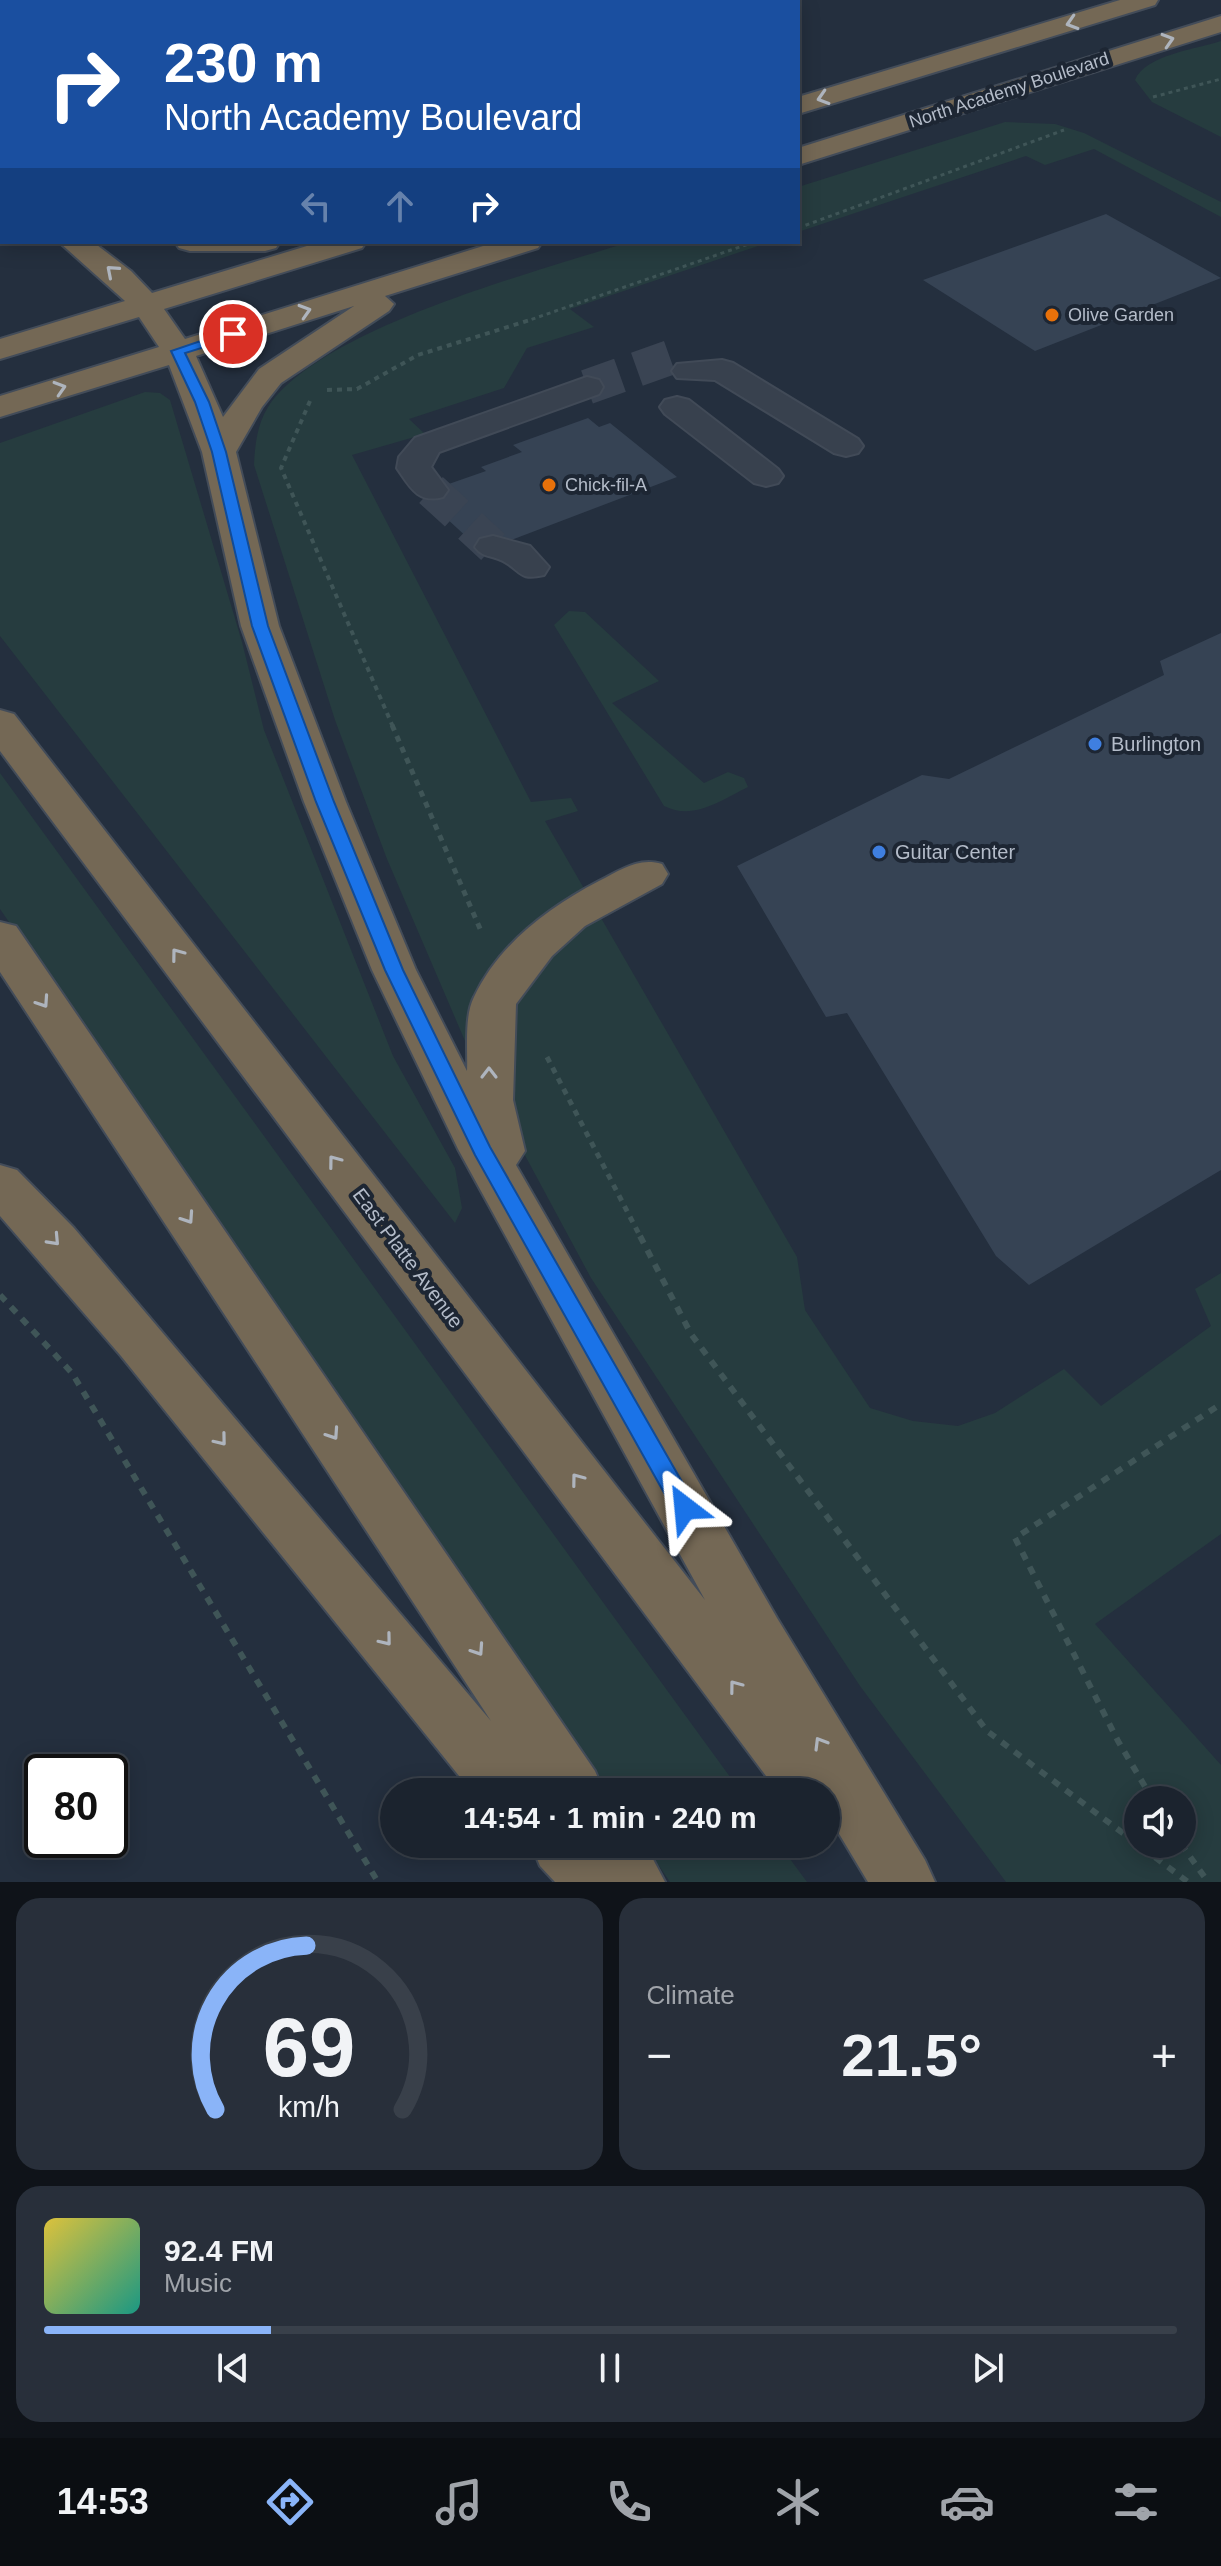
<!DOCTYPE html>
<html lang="en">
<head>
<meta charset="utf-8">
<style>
	body { margin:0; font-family:Helvetica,sans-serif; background:#282f3a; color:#f1f3f6; height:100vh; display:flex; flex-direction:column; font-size:30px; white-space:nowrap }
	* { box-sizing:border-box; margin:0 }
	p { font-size:26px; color:#a0a4aa }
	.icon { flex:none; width:44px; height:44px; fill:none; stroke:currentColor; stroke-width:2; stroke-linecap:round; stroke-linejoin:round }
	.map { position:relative; height:1882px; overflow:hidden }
	.drawer { display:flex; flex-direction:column; gap:16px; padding:16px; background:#0f1319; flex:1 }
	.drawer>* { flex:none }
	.guide { position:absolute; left:0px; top:0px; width:800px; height:244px; box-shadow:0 4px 20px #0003,0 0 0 2px #39404a; background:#1a4fa0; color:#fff; overflow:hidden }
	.controls { position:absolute; left:1124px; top:1786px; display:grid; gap:16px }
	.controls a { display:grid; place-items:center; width:72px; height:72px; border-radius:50%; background:#1b232e; box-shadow:0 4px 20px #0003,0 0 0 2px #39404a; font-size:40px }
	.speed { position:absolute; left:24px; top:1754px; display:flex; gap:16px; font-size:40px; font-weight:700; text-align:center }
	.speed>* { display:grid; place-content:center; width:104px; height:104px; border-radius:50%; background:#1b232e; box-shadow:0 4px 20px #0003,0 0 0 2px #39404a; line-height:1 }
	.speed .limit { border:4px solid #111; border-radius:12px; background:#fff; color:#111 }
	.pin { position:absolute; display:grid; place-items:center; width:68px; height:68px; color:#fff; margin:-34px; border:4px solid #fff; border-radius:50%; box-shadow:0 2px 8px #0007 }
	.me { position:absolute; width:88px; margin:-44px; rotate:331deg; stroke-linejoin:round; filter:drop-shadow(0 0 6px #0008) }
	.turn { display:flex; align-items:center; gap:28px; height:168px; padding:0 32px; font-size:36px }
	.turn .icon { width:104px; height:104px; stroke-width:2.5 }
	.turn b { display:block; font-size:56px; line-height:68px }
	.lanes { display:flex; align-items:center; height:76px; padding:0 32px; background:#0003; justify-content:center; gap:40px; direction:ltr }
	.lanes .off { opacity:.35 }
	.big { font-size:60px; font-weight:600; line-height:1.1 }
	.drawer .card { flex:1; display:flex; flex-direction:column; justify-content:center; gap:12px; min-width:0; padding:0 28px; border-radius:24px; background:#282f3a }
	.drawer .dial { align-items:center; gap:0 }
	.dial svg { height:208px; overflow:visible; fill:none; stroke:#39404a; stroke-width:7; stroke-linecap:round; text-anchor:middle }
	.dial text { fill:#f1f3f6; stroke:none }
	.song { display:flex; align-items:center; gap:24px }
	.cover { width:96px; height:96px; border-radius:12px; background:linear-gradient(135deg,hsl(50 70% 55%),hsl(170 70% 35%)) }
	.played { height:8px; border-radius:4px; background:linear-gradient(90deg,#8ab4f8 20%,#39404a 20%) }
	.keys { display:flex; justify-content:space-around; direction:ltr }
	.heat { display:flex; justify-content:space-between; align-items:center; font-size:44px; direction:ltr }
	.drawer .tiles { flex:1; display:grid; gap:16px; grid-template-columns:1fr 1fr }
	.card:last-child { grid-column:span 2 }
	.trip { position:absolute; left:380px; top:1778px; width:460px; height:80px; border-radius:40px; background:#1b232e; box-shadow:0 4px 20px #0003,0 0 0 2px #39404a; font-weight:600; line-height:80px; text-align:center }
	.menu { display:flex; height:128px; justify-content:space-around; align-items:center; background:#0b0e12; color:#a0a4aa }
	.menu .icon { width:56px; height:56px }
	.menu .selected { color:#8ab4f8 }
	.menu b { font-size:36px; color:#f1f3f6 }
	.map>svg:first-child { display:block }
</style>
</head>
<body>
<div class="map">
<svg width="1221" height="1882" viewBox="0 0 1221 1882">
	<rect width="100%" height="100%" fill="#242f3e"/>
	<path fill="#263c3f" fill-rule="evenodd" d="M1221,41V137L1152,102L1135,80C1145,55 1197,49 1221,41Z
		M1005,122L1055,124L1084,133L1221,202V217L1094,149L1045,165L1026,156L798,232V187Z
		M629,242H770L570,309L594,327L527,348L504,388L409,419L425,434L352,455L531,802L571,798L578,811L545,821L797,1257L805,1310L870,1408L913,1421L958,1426L995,1413L1064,1369L1101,1406L1211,1326L1195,1289L1221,1273V1534L1095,1624L1221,1765V1882H1006L860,1686L591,1278L471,1055L387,859L335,720L254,465C255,444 257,425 268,407C320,328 539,271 629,242ZM1138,1800H1182V1844H1138Z
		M145,392L160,393L170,400L242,642L264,730L393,1056L455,1168L462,1208L455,1223L0,636V443Z
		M569,611L585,612L659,681L612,703L704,783L728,772L744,778L748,787C721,800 694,821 664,806L554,625Z
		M0,773L741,1792H608L0,909Z
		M644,1844H779L807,1882H670Z"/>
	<path fill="#364354" d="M1106,214L1221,278L1035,351L923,280Z
		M588,418L599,427L610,423L677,477L482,551L420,494L486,471L481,467L522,452L513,445Z
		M1221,633V1170L1029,1285L996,1256L847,1013L826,1017L737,866L922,775L949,779L1164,675L1160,661Z"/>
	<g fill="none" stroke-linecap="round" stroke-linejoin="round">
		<path stroke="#3a4453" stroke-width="35" stroke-dasharray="35 18" stroke-linecap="butt" d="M587,387L671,357
			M431,490L493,547"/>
		<defs>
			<path id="minor" d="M626,0H653L654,2H627Z
				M722,360L733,363L858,439L863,446L858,453L846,456L834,453L715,380L677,378L672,371L677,364Z
				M587,377L599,380L603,387L599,394L439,452L431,467L448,490L443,497C418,504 410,487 397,468L399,457L415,438Z
				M677,397L689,400L778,469L783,476L778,483L766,486L754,483L665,414L660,407L665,400Z
				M493,536L530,546L549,567L544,575C518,581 522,571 503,561C492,555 483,558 475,547L480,539Z"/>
			<path id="highway" d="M1120,0H1158L1155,5L798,114V97Z
				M1221,16V32L798,165V148Z
				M0,189L2,190V208L0,207Z
				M59,242H93L131,271L152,293L320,242H366L362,248L164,309L185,339L496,242H542L538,248L385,296L394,304L389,311L281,383L262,407L236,452L279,626L346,802L416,970L467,1071C468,1050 464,1016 474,997C499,944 549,907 599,881C621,870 638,857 662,864L668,874L662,884L585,926L552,956L516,1004L513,1100L525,1151L516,1165L777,1618L925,1860L935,1882H868L829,1817L826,1818V1792H778L0,751V710L14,714L705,1600L458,1149L372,970L304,802L241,626L202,452L169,365L0,417V396L159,347L139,317L0,359V339L125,301ZM354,306L259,369L223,417L196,356Z
				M175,242H280L276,248L265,251H190L179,248Z
				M0,922L16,926L595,1771L604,1792H472L121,1356L0,1216V1165L17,1170L74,1228L491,1721L0,972Z
				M531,1844H645L665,1882H555L540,1866Z"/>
		</defs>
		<use href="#minor" stroke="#414a57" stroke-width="4"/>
		<use href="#highway" stroke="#434c59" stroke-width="4"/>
		<path stroke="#3f5557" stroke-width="3" stroke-dasharray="4 4" stroke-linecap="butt" d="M1153,97L1221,79
			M798,228L1064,130
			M524,322L754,242"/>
		<path stroke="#3f5557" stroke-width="4" stroke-dasharray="5 5" stroke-linecap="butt" d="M327,390L357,389L418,355L530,320
			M310,401L281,468L393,727"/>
		<path stroke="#3f5557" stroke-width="5" stroke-dasharray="6 6" stroke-linecap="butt" d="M392,725L481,931
			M547,1057L641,1238"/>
		<path stroke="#3f5557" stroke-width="6" stroke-dasharray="8 8" stroke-linecap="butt" d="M640,1236L691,1334L987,1731L1188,1882
			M0,1295L72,1373L378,1882
			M1153,1800L1118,1741L1015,1538L1221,1404
			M1181,1844L1208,1882"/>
		<use href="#minor" fill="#38414e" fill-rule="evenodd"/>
		<use href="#highway" fill="#746855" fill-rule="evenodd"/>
	</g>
	<defs><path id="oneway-chevron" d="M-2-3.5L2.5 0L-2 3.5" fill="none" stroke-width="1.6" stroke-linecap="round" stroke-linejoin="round" transform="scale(2)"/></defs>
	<g stroke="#aeb4bd">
		<use href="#oneway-chevron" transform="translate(1072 23) rotate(163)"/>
		<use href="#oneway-chevron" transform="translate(1168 40) rotate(-17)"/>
		<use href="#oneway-chevron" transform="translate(823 98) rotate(163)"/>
		<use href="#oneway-chevron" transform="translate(112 271) rotate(-139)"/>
		<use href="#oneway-chevron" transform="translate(305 311) rotate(-17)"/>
		<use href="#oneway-chevron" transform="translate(60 388) rotate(-17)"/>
		<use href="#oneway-chevron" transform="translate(177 954) rotate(-127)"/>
		<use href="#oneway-chevron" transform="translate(43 1002) rotate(56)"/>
		<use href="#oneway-chevron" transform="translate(489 1073) rotate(-90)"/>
		<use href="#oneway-chevron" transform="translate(334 1161) rotate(-127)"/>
		<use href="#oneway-chevron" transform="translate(188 1218) rotate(56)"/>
		<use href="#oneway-chevron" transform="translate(54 1240) rotate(47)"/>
		<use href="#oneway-chevron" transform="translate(333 1434) rotate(56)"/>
		<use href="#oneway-chevron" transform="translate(221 1440) rotate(51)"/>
		<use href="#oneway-chevron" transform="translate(577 1479) rotate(-127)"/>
		<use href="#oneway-chevron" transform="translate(386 1640) rotate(51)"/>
		<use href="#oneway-chevron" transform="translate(478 1650) rotate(56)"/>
		<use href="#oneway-chevron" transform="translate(735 1686) rotate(-127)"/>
		<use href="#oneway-chevron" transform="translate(820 1743) rotate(-121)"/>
	</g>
	<path fill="#1a73e8" stroke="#114b97" stroke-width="2" d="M233,330L239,334L237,337L185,353L209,402L226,452L268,626L334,802L403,970L490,1147L693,1501L696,1508L693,1516L685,1519L677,1516L475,1155L385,970L316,802L252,626L212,452L195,402L171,351Z"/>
	<g fill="#e8710a" stroke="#1d2633" stroke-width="3">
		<circle cx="1052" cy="315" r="8"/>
		<circle cx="549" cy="485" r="8"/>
	</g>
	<g fill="#3f7fe0" stroke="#1d2633" stroke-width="3">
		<circle cx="1095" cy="744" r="8"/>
		<circle cx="879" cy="852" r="8"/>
	</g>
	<g text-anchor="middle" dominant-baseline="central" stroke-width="8" stroke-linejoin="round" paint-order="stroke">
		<g font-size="18" fill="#b4bcc9" stroke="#1d2633">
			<text transform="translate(1009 90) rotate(-18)">North Academy Boulevard</text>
		</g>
		<g font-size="18" fill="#b4bcc9" stroke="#1d2633" text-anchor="start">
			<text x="1068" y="315">Olive Garden</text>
			<text x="565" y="485">Chick-fil-A</text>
		</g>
		<g font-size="20" fill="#b4bcc9" stroke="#1d2633" text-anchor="start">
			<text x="1111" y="744">Burlington</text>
			<text x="895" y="852">Guitar Center</text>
		</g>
		<g font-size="20" fill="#b4bcc9" stroke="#1d2633">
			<text transform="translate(408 1258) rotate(53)">East Platte Avenue</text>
		</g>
	</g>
</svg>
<div class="controls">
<a><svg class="icon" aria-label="sound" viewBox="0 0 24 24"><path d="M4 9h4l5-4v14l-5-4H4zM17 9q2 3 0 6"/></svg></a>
</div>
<div class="speed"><div class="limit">80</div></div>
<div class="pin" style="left:233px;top:334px;background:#d93025"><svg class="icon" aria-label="arrive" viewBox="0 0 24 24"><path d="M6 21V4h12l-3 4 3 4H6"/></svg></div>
<svg class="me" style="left:685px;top:1508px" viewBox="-20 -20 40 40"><path d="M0-17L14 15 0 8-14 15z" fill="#1a73e8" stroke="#fff" stroke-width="4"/></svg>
<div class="trip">14:54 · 1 min · 240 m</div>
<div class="guide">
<div class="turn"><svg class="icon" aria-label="right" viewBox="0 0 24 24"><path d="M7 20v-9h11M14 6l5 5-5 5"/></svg><div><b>230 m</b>North Academy Boulevard</div></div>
<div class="lanes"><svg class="icon off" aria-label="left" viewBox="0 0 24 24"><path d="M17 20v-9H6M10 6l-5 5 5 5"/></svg><svg class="icon off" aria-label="ahead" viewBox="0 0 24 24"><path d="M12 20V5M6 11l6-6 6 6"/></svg><svg class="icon" aria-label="right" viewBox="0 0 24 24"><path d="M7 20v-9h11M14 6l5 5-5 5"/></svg></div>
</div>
</div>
<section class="drawer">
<div class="tiles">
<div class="card dial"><svg viewBox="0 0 100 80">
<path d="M14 69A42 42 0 1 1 86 69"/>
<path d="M14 69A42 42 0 0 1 49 6" stroke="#8ab4f8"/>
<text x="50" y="56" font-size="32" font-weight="700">69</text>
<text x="50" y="72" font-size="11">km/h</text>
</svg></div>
<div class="card"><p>Climate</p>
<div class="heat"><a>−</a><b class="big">21.5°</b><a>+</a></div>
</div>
<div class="card">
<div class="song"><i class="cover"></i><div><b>92.4 FM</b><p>Music</p></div></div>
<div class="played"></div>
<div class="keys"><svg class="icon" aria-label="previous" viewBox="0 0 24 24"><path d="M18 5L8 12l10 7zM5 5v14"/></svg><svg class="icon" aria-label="pause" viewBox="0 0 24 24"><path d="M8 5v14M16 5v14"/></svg><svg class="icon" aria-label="next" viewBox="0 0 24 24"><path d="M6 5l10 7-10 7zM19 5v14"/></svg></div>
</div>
</div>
</section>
<nav class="menu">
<b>14:53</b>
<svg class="icon selected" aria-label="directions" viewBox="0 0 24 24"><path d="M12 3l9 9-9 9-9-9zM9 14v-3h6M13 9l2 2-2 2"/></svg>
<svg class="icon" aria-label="music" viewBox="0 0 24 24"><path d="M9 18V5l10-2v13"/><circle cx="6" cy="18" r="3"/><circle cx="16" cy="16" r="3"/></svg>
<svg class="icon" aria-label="phone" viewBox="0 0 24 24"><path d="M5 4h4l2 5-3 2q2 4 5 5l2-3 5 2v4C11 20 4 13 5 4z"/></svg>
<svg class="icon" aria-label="climate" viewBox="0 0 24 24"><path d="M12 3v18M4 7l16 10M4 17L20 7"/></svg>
<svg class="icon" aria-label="car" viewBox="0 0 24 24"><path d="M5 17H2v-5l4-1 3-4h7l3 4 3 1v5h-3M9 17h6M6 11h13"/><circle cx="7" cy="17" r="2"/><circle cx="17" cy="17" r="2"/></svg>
<svg class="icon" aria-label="filters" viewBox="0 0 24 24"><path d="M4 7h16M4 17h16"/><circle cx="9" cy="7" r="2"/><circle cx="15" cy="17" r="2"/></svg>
</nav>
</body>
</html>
